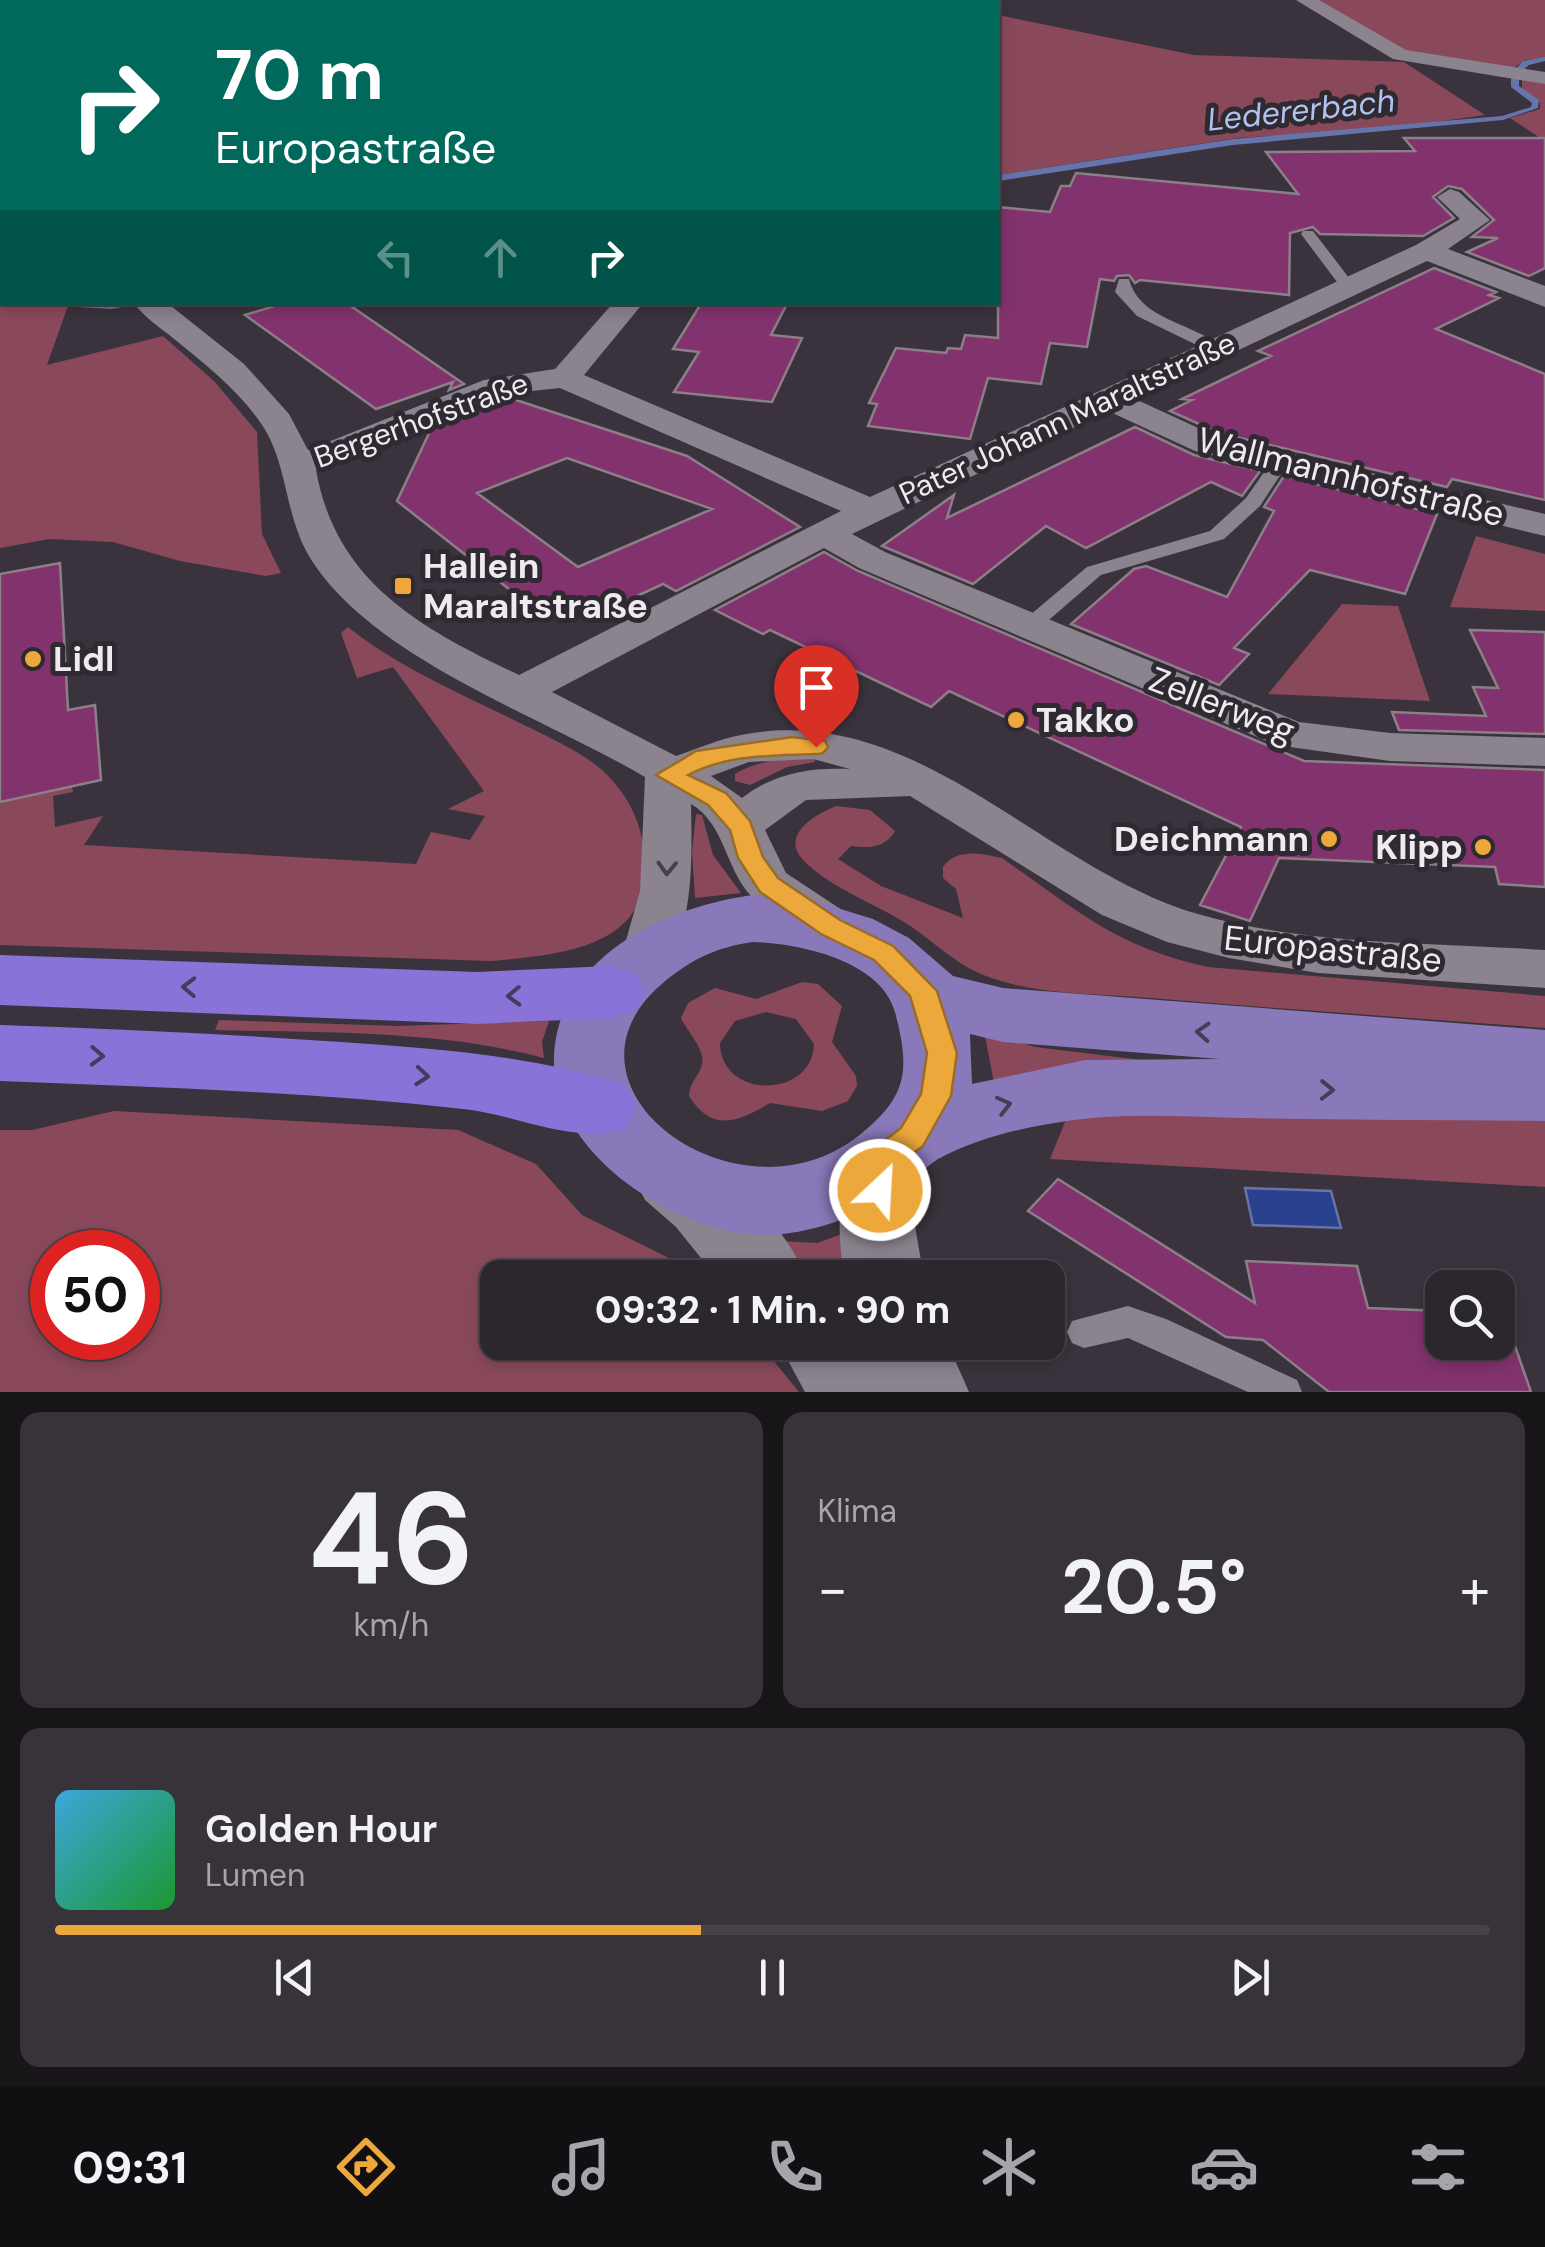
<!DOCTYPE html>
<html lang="de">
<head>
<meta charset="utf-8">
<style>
	body { margin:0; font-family:"DM Sans",sans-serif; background:#38323a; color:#f1f3f6; height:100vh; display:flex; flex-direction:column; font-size:38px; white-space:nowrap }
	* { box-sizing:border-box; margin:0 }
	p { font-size:32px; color:#a6a5aa }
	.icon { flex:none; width:55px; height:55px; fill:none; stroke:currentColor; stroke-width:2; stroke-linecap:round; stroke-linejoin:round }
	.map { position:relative; height:1392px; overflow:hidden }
	.panel { display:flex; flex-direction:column; gap:20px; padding:20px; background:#181519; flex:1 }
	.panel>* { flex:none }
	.hud { position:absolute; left:0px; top:0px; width:1000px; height:305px; box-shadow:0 5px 15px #0003,0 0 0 2px #48434a; background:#00695c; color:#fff; overflow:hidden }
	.controls { position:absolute; left:1425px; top:1270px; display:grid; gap:20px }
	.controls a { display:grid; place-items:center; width:90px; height:90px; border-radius:20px; background:#2c262e; box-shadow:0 5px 15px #0003,0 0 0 2px #48434a; font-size:50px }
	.speed { position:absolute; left:30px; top:1230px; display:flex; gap:20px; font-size:50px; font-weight:700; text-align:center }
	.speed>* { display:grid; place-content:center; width:130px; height:130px; border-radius:50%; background:#2c262e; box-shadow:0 5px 15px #0003,0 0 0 2px #48434a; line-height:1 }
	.speed .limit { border:15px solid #d22; background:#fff; color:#111 }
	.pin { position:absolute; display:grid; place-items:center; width:85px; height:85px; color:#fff; margin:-102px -42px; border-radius:50% 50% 50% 0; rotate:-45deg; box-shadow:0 0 10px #0007 }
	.pin .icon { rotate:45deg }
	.me { position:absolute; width:110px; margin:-55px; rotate:25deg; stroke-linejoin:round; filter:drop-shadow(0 0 8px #0008) }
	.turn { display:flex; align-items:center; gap:35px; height:210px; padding:0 50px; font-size:45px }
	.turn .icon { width:130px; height:130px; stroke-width:2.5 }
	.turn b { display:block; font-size:70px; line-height:85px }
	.lanes { display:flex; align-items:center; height:95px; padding:0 50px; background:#0003; justify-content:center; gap:50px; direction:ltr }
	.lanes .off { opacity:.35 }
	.big { font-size:75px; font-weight:700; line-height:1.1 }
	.panel .widget { flex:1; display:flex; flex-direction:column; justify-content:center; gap:15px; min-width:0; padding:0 35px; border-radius:20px; background:#38323a }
	.panel .dial { align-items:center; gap:0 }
	.dial b { font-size:130px; line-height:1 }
	.song { display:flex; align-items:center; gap:30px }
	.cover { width:120px; height:120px; border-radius:15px; background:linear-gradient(135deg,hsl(200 70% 55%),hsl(130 70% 35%)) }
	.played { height:10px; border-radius:5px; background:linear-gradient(90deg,#eda83b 45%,#48434a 45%) }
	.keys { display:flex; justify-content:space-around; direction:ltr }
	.heat { display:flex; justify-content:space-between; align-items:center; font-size:55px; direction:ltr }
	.panel .tiles { flex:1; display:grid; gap:20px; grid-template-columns:1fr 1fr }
	.widget:last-child { grid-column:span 2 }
	.trip { position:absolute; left:480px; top:1260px; width:585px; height:100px; border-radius:20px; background:#2c262e; box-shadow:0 5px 15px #0003,0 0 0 2px #48434a; font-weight:700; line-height:100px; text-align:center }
	.tabs { display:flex; height:160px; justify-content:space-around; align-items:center; background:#120f12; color:#a6a5aa }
	.tabs .icon { width:70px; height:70px }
	.tabs .active { color:#eda83b }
	.tabs b { font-size:45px; color:#f1f3f6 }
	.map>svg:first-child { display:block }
</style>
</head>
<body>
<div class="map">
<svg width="1545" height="1392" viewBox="0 0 1545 1392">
	<rect width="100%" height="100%" fill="#3a333d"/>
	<path fill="#8a495b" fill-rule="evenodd" d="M382,0H927L939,2H379Z
		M1312,0H1545V58L1525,60L1511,70L1411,53Z
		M998,15L1194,55L1404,62L1485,115L1394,128L1237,138L998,175Z
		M1522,77L1545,80V141L1510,118L1540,109V103L1522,89Z
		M0,294L2,302L69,303L47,365L163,336L214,381L257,432L262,534L281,573L266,576L180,561L113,542L49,539L0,548Z
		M1476,536L1545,554V611L1450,607Z
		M1342,604L1398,606L1430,701L1268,694Z
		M348,627C399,668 464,695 522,724C552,739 590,755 612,780C639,810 649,848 643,886C633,952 542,956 491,961L0,945V802L72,787L73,792L53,796L55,827L103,816L84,845L416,864L431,832L470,840L485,816L448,809L484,791L393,667L357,678L341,633Z
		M814,757L815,762L787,767L750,785L735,781V774C760,759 787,759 814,757Z
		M836,806L870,810L895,831C884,849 869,848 851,846L838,859L881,886L963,918L956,889L943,878V867C956,848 981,853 1002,858C1077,910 1115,947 1208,967L1545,996V1028C1414,1018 1282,1009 1151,998C1095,993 1039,996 986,976C954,964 932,939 904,922C871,902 834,889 806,863C778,837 812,816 836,806Z
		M696,814L702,815L713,855L741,893L695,898L692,852Z
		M802,982L818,984L842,1006L832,1042L856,1076L857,1086L848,1101L822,1111L770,1103C739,1121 713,1134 689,1096C690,1081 698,1078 702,1065C706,1050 687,1031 681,1018L688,1003L715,988L756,999ZM766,1012L796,1019L814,1044C812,1100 720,1099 720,1043L735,1021Z
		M219,1020L397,1026L549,1021L542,1042L544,1058C437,1030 325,1033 215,1030Z
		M984,1031L1035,1047L1158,1062L995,1088Z
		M114,1111L458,1130L536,1164L582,1215L691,1269L699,1277L498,1278V1342L759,1343L799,1392H0V1130H32ZM52,1252H138V1338H52Z
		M1069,1112H1545V1187L1050,1159Z
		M856,1229L855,1277H803L779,1241L817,1243Z"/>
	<path fill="#2a418e" stroke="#6574ab" stroke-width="2.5" d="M1245,1188L1331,1191L1341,1228L1253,1225Z"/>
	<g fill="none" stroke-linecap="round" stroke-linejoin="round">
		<path fill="#6574ab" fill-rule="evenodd" d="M1545,57V61L1529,65L1519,74V86L1539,100L1538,108L1503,120L1233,145L998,181V175L1233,139L1502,116L1531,107L1532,103L1511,87V74L1523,61Z
			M0,293L2,294V300H0Z
			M37,302H147L112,309L42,305Z"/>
	</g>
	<path fill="#82336d" stroke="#8c7f87" stroke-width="2.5" fill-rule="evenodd" d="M1404,138H1545V268L1529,276L1467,252L1498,238L1472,237L1494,220L1462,189L1448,186L1433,197L1454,218L1423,236L1320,234L1313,227L1290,233L1289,295L1140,280L1135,283L1129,275L1117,276L1114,281L1100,279L1087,347L1050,343L1041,384L988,378L970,439L868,426L877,404L869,403L896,348L946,353L948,348L961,349L965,335L998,338V207L1050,212L1061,186H1070L1076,173L1298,194L1266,152L1415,151Z
		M1434,268L1496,292L1489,295L1499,298L1436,329L1545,374V500L1452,479L1447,487L1219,433L1170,411L1192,400L1182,399L1271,356L1258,351Z
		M288,302H345L464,384L449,390L453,382L376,409L245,315Z
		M702,302H788L771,335L802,338L772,402L674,392L699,352L673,349Z
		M507,397L687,456L800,527L676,591L663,584L626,601L622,616L537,611L397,501L432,427ZM567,458L712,509L578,567L477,493Z
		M1135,427L1194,455L1260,471L1242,496L1211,482L1086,548L1046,526L973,584L882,546L954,495L947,518Z
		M1284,476L1437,514L1405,594L1310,570L1234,648L1249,654L1219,685L1071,624L1134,569L1146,566L1227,597L1274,511L1264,507Z
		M824,552L858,571L1304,761L1545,770V887L1499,884L1495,867L1279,858L1250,921L1200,905L1241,827L949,691L931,707L770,630L763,634L715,610Z
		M60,563L68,710L95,705L101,780L0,802V574Z
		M1470,630L1545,632V734L1399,730L1392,712L1486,716L1473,687L1498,688Z
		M1058,1179L1255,1303L1246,1261L1357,1266L1368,1308L1442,1311V1342H1498V1314H1504L1531,1392H1329L1263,1340L1226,1337L1028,1211Z"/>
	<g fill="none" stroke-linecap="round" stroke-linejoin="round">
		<path fill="#8b838e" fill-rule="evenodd" d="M158,0H170L171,2H160Z
			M0,60H2V66H0Z
			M1303,231H1313L1356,287L1353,290H1343L1301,234Z
			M1119,279H1129C1140,321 1193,322 1223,348L1209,351L1137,316L1115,292Z
			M1280,457L1289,462L1260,506L1224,539L1101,575L1036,631H1020L1017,626L1087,567L1210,531L1246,498L1274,458Z
			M1128,1306L1166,1319L1297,1380L1302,1392H1248L1128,1338L1084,1348L1072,1343L1067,1332L1072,1321Z"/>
		<path fill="#8b838e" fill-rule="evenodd" d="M1296,0H1319L1406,50L1545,72V84L1393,59Z
			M0,122L2,123V140H0Z
			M1450,189L1459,192L1490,220L1448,249L1545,286V307L1427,261L1135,399L1218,437L1545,514V536L1195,451L1108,411L852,534L885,552L1299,722L1390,733L1545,738V766L1390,761L1276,745L859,568L824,548L552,692L676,756C697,749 719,739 741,735C917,700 1042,869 1198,914C1309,946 1431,942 1545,950V988L1318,973L1229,958L1167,942L1102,915L910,796L806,800L765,830L786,873L848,914L855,927L848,940C823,947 811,939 790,924C778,916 761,907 751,896C725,868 725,824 691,804C692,861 694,920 665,972L647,977L629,972L621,958L640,891L645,777C545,718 379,661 314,564C283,519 290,464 260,422C237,389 204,363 173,338C159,327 143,316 133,302H166L244,364L289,414L308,450L484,380L555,369L614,302H644L584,375L870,497L1416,245L1460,219L1437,197ZM560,388L841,511L519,675C422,629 336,583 316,470L504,394ZM813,759L850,769C810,767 774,773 742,798L711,776L749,762Z"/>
		<path fill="#8b838e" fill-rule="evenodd" d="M891,1122L918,1131L929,1153L914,1220L924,1278H844C836,1218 837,1186 864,1131Z
			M672,1145C728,1164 783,1224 807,1278H717L676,1227L645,1200L634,1177L645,1154Z
			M778,1342H947L969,1392H805Z"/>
		<path fill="#8a79ba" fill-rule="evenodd" d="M753,895L818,902L873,919L909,938L953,976L1003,988L1545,1030V1121C1444,1120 1343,1120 1242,1118C1182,1117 1121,1112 1061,1122C1019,1128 975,1139 938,1159C923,1168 912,1183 897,1192C856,1219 795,1240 746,1234C660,1223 541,1143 555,1044C568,950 672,906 753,895ZM753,942C798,943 881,960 895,1012C910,1070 908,1095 862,1133C741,1234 538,1087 664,982C692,959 717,947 753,942ZM970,1034L1003,1042L1220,1059L1085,1060L972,1084Z"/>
		<path fill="#8972d8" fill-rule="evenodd" d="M0,955L477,972L611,966L635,974L645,992L635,1010L611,1018L477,1024L0,1005Z
			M0,1025C114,1029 228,1034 341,1042C437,1049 535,1055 626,1086L637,1107L626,1128C574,1146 516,1114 463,1109C309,1092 154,1087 0,1081Z"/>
	</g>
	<defs><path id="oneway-chevron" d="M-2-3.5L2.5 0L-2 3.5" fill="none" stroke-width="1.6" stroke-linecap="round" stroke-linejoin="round" transform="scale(2.5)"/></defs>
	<use stroke="#464049" href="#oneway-chevron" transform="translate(667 868) rotate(92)"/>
	<g stroke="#463b5c">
		<use href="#oneway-chevron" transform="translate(189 987) rotate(-178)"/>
		<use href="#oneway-chevron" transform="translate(514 996) rotate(178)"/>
		<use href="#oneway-chevron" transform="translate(97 1056) rotate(2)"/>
		<use href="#oneway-chevron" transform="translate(422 1076) rotate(5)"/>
	</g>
	<g stroke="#463d54">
		<use href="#oneway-chevron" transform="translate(1203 1032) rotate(-176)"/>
		<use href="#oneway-chevron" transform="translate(1327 1090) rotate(1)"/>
		<use href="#oneway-chevron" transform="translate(1004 1105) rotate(-14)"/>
	</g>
	<path fill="#eda83b" stroke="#9a6d26" stroke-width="2.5" d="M792,737L825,741L828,747C823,753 824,754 815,754C772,756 728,754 688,775L726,793L750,821L763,857L778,878L840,920L893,946L937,991L957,1053L951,1096L923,1146L904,1160L891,1200L880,1204L868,1200L864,1190L880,1144L901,1128L921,1094L927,1053L910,996L874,960L821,934L760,892L738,858L730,830L708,805L656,775L696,751Z"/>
	<g fill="#eda83b" stroke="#2f2932" stroke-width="4">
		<rect x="393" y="576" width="20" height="20" rx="5"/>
		<circle cx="33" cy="659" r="10"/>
		<circle cx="1016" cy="720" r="10"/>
		<circle cx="1329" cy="839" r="10"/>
		<circle cx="1483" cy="847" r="10"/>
	</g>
	<g text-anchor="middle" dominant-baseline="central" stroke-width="10" stroke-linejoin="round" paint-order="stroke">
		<g font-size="30" fill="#eeeaf0" stroke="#2f2932">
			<text transform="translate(1067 418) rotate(-25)">Pater Johann Maraltstraße</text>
			<text transform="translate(421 420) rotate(-20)">Bergerhofstraße</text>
		</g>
		<g font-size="32" font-style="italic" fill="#b0c2ed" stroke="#2f2932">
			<text transform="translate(1301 110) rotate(-6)">Ledererbach</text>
		</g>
		<g font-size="35" fill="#eeeaf0" stroke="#2f2932">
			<text transform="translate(1351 477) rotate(14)">Wallmannhofstraße</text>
			<text transform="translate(1222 705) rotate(21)">Zellerweg</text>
			<text transform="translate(1333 949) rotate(6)">Europastraße</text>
		</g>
		<g font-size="35" font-weight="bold" fill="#eeeaf0" stroke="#2f2932" text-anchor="start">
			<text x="423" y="566">Hallein<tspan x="423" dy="40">Maraltstraße</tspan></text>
			<text x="53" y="659">Lidl</text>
			<text x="1036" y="720">Takko</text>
			<text x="1309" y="839" text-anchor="end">Deichmann</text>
			<text x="1463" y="847" text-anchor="end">Klipp</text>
		</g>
	</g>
</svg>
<div class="controls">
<a><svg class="icon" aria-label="search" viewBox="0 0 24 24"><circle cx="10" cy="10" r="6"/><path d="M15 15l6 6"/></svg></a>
</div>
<div class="speed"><div class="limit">50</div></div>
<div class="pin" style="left:816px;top:747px;background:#d93025"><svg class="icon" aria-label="arrive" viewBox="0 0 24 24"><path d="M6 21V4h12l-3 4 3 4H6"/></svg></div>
<svg class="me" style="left:880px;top:1190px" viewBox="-20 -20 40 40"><circle r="17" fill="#eda83b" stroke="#fff" stroke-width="3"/><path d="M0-11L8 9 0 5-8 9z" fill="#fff"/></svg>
<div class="trip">09:32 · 1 Min. · 90 m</div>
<div class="hud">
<div class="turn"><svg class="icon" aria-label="right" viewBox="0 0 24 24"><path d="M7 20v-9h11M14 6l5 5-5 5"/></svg><div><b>70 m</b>Europastraße</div></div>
<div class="lanes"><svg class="icon off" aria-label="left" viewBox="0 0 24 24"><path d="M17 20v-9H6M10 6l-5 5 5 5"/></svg><svg class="icon off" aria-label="ahead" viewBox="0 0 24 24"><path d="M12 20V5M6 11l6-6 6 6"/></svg><svg class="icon" aria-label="right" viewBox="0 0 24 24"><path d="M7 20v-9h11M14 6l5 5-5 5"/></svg></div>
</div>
</div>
<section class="panel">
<div class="tiles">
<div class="widget dial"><b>46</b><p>km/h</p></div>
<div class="widget"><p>Klima</p>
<div class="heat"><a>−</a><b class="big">20.5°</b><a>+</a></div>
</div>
<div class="widget">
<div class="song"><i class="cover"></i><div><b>Golden Hour</b><p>Lumen</p></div></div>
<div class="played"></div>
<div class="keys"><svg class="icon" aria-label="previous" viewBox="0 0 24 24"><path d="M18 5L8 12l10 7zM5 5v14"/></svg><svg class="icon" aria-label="pause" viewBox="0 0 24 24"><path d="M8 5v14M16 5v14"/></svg><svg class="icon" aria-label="next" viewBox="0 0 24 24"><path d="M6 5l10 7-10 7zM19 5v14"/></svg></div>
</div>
</div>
</section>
<nav class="tabs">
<b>09:31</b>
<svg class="icon active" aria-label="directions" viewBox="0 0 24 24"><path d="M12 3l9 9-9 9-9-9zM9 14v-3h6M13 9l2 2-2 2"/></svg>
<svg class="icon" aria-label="music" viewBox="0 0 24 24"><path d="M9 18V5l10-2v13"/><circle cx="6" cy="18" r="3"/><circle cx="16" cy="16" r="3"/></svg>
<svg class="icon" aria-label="phone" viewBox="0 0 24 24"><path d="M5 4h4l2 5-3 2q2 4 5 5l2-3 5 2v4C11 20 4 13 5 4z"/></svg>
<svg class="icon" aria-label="climate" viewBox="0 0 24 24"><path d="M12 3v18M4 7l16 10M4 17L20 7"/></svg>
<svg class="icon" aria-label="car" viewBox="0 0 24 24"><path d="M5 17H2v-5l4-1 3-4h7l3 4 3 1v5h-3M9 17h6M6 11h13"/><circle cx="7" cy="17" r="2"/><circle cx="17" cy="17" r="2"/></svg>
<svg class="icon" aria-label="filters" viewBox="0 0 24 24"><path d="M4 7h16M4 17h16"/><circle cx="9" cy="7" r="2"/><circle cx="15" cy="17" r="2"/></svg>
</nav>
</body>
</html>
